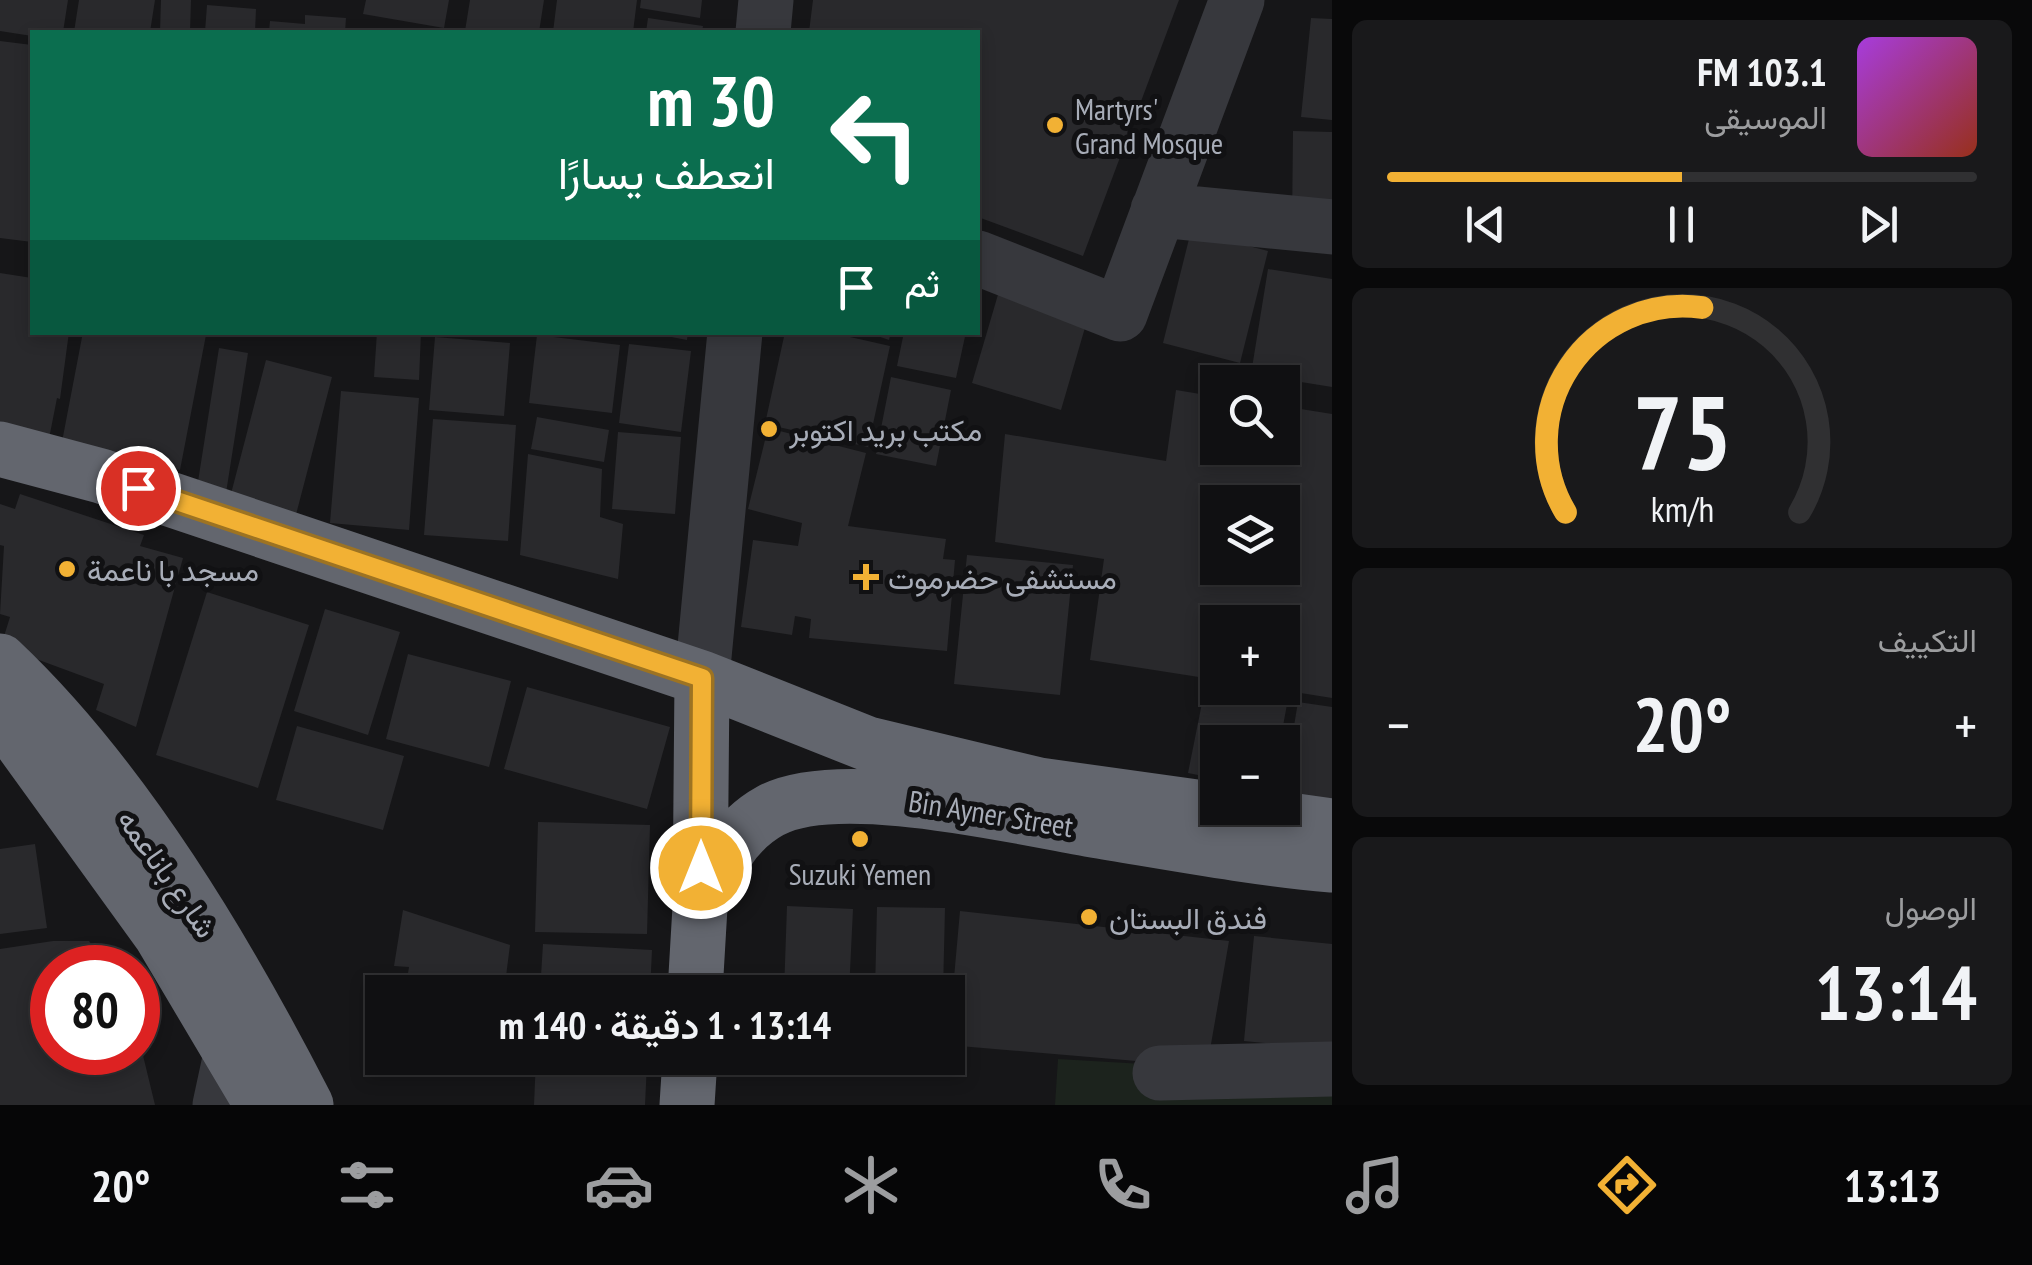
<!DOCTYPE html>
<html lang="ar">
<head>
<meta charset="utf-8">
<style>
	body { margin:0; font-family:"PT Sans Narrow",Vazirmatn,sans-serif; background:#19191b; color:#f1f3f6; direction:rtl; height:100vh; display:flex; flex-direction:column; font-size:38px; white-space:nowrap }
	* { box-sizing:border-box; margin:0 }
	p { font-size:32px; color:#9c9d9f }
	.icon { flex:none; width:55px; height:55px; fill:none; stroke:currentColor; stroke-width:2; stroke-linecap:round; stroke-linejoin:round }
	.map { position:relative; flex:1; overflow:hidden; direction:ltr }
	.side { display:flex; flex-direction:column; gap:20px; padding:20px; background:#09090a; width:700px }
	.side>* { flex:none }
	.hud { position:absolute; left:30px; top:30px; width:950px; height:305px; border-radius:0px; box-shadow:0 5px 15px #0003,0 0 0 2px #303032; direction:rtl; background:#0b6e4f; color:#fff; overflow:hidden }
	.tools { position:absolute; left:1200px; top:365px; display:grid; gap:20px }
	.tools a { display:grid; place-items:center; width:100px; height:100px; border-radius:0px; background:#101012; box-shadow:0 5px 15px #0003,0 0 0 2px #303032; font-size:50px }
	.speed { position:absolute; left:30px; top:945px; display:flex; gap:20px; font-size:50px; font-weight:700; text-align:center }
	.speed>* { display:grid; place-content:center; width:130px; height:130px; border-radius:50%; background:#101012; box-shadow:0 5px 15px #0003,0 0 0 2px #303032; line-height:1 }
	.speed .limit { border:15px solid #d22; background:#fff; color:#111 }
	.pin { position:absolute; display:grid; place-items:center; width:85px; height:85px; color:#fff; margin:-42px; border:5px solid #fff; border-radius:50%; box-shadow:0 2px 10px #0007 }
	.me { position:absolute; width:110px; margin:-55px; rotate:0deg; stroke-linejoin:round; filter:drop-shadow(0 0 8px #0008) }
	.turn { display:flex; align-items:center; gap:35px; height:210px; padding:0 40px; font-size:45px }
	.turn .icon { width:130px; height:130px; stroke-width:2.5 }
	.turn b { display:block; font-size:70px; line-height:85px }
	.then { display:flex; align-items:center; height:95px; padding:0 40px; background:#0003; gap:20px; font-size:38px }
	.big { font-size:75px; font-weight:600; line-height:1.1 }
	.side .tile { flex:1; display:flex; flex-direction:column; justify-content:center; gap:15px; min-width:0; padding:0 35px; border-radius:15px; background:#19191b }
	.side .dial { align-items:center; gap:0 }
	.dial svg { height:260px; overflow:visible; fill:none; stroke:#303032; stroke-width:7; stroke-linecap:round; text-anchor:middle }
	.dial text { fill:#f1f3f6; stroke:none }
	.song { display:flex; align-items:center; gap:30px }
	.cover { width:120px; height:120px; border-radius:15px; background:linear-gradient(135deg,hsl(280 70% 55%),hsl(10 70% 35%)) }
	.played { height:10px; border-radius:5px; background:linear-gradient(90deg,#f2b134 50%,#303032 50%) }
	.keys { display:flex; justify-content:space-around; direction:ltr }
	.heat { display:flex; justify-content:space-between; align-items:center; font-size:55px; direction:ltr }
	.trip { position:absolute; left:365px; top:975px; width:600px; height:100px; border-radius:0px; background:#101012; box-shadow:0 5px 15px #0003,0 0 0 2px #303032; font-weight:600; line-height:100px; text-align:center; direction:rtl }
	.tab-bar { display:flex; height:160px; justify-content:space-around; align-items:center; background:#060607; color:#9c9d9f }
	.tab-bar .icon { width:70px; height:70px }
	.tab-bar .active { color:#f2b134 }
	.tab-bar b { font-size:45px; color:#f1f3f6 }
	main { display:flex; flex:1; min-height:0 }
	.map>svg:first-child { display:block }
</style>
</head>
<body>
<main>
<section class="side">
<div class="tile">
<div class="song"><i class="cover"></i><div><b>103.1 FM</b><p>الموسيقى</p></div></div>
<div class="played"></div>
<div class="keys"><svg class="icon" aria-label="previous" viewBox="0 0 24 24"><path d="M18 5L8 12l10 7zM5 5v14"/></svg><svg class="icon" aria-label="pause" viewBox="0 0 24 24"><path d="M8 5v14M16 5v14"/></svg><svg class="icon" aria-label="next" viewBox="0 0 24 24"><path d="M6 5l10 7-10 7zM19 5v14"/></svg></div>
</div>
<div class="tile dial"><svg viewBox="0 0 100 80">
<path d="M14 69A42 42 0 1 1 86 69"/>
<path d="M14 69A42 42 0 0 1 56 6" stroke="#f2b134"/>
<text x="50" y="56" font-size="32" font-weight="700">75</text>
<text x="50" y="72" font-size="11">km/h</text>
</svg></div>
<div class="tile"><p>التكييف</p>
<div class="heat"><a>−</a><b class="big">20°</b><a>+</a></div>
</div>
<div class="tile"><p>الوصول</p><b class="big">13:14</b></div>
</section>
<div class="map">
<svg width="1332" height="1105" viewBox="0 0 1332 1105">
	<rect width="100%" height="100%" fill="#161618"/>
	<path fill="#1c231d" d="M1058,1059L1332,1075V1105H1055Z"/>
	<path fill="#29292c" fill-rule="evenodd" d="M0,0H68L63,32L32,36L0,31Z
		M79,0H155L150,32H74Z
		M161,0H191L190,32H160Z
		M366,0H449L444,28L363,14Z
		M470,0H544L539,32L465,31Z
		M557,0H637L633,32H553Z
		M641,0H702L700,18L640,8Z
		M813,0H1179L1083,256L978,217V32H809Z
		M207,5L256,9L255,32H205Z
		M305,15L346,18L345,32H269L270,21L305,24Z
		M648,18L703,26L702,32H646Z
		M1311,18L1332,19V120L1301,117Z
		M0,41L32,45V242L0,238Z
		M1293,131L1332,132V227H1292Z
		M1191,231L1268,251L1240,363L1163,343Z
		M1268,269L1332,279V387L1251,374Z
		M0,273L32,278V332H69L60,399L57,398L45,459L0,449Z
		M1002,281L1091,307L1061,410L972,383Z
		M83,332L206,335L180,470L61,447Z
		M377,332H421L419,380L374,377Z
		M645,332H688L687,340Z
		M785,332H828L890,346L868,447L765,424Z
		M866,332H891L889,340Z
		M904,332H966L956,378L897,366Z
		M537,335L620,345L612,413L529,403Z
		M435,337L510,343L504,416L429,410Z
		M629,344L691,351L681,432L619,423Z
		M219,348L248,353L226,493L197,488Z
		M266,360L332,377L293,526L227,509Z
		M891,377L951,390L936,466L876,454Z
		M1176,390L1218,397V448H1282V406L1332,414V698L1282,690V622H1218V680L1090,660L1104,559L995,542L1005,434L1166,461ZM1218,502H1282V568H1218Z
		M341,391L419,398L409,530L330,523Z
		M537,417L609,430L604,462L531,449Z
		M433,419L516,425L508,541L424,535Z
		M768,428L866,453L848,526L946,539L943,559L955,560L947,651L809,638L811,619L795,616L792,635L741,627L753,540L798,546L802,523L748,509Z
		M618,432L681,437L675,514L612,509Z
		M528,454L602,469L600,517L623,524L618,579L520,555Z
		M20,494L144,535L140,546L183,558L136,727L96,710L104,684L1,646L10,617L0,614L4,546L0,545V504L15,509Z
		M967,555L1073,565L1060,695L954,684Z
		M207,592L309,625L258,788L156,755Z
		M325,609L400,632L368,735L294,711Z
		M408,654L511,681L489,767L386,739Z
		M1206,683L1288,699L1280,742H1218V779L1188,773Z
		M527,687L670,727L647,809L504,769Z
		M1298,702L1332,707V800L1283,792Z
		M297,726L404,756L383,830L276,800Z
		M538,822L650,825L647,934L535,932Z
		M35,844L47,928L0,934V849Z
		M787,906L853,909L849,992H784Z
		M877,907L945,908L943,992H875Z
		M403,910L510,945L504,992H405L409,967L394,966Z
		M960,911L1229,941L1207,1067L948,1045Z
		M1254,936L1332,944V1050L1244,1041Z
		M53,941H89L109,968H52V1052H138L139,1039L155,1105H0V949Z
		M543,944L652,950L650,992H540Z
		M536,1058L647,1063L645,1105H534Z"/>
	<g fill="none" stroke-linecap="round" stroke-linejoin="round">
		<path stroke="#37383d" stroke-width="55" d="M763,32L766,0
			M1158,210L1332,227
			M978,258L1120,314L1237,0
			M702,678L735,332
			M1160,1073L1332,1069
			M220,1105L231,1054"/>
		<path stroke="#63666e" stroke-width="55" d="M0,449L101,476L702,678L868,744L1039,785L1332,826
			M0,661C125,779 228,953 306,1105
			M0,704L20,740L161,935L262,1105
			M700,907C715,869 732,832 770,811C837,774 1017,817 1092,830C1172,843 1251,858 1332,865
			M695,992L700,907L702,678
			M687,1105L690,1058"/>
	</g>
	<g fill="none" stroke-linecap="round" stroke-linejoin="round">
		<defs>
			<path id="route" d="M138,488L702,678L701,868"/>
		</defs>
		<use href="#route" stroke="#9d7322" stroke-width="25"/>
		<use href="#route" stroke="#f2b134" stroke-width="18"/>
	</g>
	<g fill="#f2b134" stroke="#111113" stroke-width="4">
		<circle cx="1055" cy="125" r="10"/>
		<circle cx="769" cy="429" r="10"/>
		<circle cx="67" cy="569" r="10"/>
		<path d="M861 562h10v10h10v10h-10v10h-10v-10h-10v-10h10z"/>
		<circle cx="860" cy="839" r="10"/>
		<circle cx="1089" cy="917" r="10"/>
	</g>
	<g text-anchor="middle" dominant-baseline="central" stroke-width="10" stroke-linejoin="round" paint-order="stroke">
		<g font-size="30" fill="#a8adb8" stroke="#111113" text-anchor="start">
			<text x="1075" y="108">Martyrs'<tspan x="1075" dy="34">Grand Mosque</tspan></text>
			<text x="789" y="429">مكتب بريد اكتوبر</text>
			<text x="87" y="569">مسجد با ناعمة</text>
			<text x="888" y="577">مستشفى حضرموت</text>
			<text x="860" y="873" text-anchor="middle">Suzuki Yemen</text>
			<text x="1109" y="917">فندق البستان</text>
		</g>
		<g font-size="30" fill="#a8adb8" stroke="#111113">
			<text transform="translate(991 813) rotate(9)">Bin Ayner Street</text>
			<text transform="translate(168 873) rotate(55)">شارع باناعمه</text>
		</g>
	</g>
</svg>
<div class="tools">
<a><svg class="icon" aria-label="search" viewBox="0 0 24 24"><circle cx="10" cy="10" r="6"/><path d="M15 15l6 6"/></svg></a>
<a><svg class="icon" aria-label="layers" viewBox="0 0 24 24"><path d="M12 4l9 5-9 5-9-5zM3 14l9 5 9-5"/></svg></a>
<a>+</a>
<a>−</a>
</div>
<div class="speed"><div class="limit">80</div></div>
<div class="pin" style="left:138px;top:488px;background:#d93025"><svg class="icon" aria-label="arrive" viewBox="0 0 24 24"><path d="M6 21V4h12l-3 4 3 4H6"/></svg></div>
<svg class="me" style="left:701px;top:868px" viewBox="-20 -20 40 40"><circle r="17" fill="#f2b134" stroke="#fff" stroke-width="3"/><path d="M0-11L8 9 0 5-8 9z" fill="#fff"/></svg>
<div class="trip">13:14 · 1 دقيقة · 140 m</div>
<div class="hud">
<div class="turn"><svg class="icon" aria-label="left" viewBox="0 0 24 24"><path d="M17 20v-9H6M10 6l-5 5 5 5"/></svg><div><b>30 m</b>انعطف يسارًا</div></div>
<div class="then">ثم<svg class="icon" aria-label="arrive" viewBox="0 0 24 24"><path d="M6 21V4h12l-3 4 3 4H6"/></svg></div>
</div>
</div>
</main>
<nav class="tab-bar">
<b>13:13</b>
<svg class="icon active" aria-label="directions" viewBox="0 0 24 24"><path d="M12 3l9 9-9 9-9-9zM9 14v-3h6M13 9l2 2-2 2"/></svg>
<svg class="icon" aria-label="music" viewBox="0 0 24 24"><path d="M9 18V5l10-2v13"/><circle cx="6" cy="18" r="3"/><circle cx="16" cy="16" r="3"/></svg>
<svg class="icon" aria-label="phone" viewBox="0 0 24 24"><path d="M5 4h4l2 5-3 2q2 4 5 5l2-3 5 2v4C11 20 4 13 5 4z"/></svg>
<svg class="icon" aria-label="climate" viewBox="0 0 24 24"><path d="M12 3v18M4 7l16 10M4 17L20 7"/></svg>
<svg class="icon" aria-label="car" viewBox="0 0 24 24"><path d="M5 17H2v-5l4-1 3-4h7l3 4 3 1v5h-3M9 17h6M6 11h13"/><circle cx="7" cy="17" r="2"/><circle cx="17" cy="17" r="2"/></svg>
<svg class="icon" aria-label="filters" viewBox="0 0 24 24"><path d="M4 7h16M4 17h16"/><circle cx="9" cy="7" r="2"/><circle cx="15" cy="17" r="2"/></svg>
<b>20°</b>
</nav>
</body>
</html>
